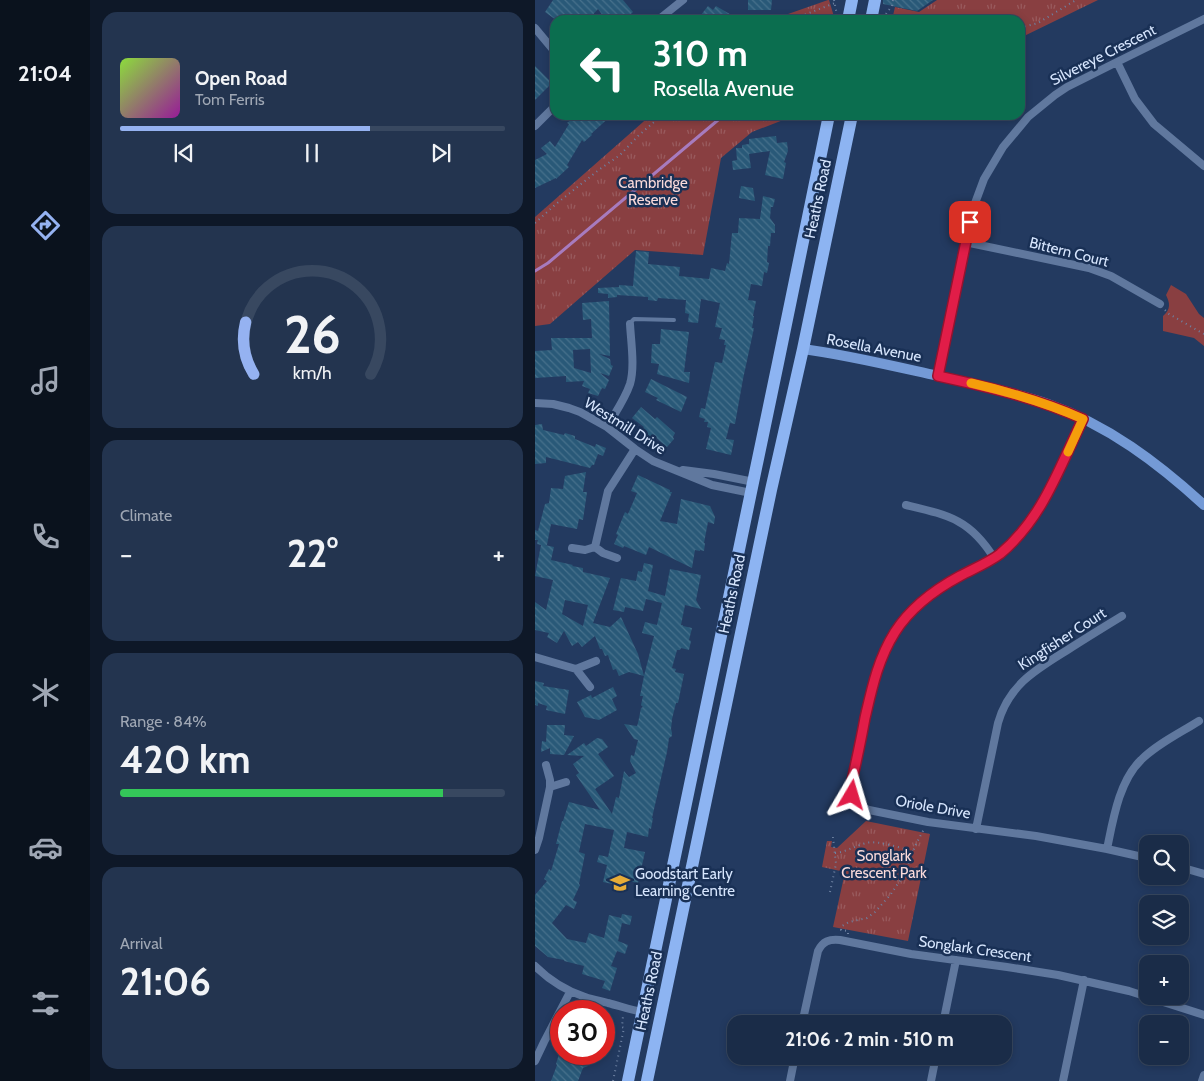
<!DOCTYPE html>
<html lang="en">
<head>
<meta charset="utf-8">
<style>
	body { margin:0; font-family:Cabin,sans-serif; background:#23344f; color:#f1f3f6; height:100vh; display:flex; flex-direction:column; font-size:19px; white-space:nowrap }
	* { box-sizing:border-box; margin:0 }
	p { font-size:16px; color:#9fa7b4 }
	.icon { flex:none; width:28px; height:28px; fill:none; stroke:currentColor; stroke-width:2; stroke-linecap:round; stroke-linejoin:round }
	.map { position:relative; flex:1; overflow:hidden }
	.sheet { display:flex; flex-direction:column; gap:12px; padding:12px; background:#0e1828; width:445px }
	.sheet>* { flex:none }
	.guide { position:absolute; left:15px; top:15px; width:475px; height:105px; border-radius:15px; box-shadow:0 2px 8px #0003,0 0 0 1px #384860; background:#0b6e4f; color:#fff; overflow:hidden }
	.tools { position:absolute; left:604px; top:835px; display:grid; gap:10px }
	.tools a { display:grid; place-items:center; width:50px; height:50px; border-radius:10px; background:#1a2c48; box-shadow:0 2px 8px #0003,0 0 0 1px #384860; font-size:25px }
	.speed { position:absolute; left:15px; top:1000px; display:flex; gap:10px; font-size:25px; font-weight:700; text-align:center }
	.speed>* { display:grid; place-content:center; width:65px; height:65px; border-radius:50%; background:#1a2c48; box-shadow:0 2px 8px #0003,0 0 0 1px #384860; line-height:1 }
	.speed .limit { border:8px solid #d22; background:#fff; color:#111 }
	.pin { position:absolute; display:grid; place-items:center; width:42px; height:42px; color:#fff; margin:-21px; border-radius:10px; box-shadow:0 2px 8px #0006 }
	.me { position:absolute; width:55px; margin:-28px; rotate:7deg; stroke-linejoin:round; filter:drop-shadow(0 0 4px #0008) }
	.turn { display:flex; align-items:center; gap:18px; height:105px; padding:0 20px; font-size:22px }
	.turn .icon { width:65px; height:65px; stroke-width:2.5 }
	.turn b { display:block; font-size:35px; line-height:42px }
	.big { font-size:38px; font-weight:700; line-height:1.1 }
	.sheet .card { flex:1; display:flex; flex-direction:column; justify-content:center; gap:8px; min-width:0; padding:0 18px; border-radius:15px; background:#23344f }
	.sheet .dial { align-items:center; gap:0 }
	.dial svg { height:130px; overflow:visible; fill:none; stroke:#384860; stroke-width:7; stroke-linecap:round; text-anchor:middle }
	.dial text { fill:#f1f3f6; stroke:none }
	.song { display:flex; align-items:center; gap:15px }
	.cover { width:60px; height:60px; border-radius:8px; background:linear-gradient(135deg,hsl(90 70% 55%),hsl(300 70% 35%)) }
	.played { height:5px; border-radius:2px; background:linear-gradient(90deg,#95b2f1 65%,#384860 65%) }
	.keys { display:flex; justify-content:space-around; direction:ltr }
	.heat { display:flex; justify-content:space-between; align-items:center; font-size:28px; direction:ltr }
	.charge { height:8px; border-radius:4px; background:linear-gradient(90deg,#34c759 84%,#384860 0) }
	.trip { position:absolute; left:192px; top:1015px; width:285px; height:50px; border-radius:15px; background:#1a2c48; box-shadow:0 2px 8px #0003,0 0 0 1px #384860; font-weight:700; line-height:50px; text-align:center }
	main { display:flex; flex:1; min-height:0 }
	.menu { display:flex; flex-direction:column; width:90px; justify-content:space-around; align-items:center; background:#0a121d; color:#9fa7b4 }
	.menu .icon { width:35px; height:35px }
	.menu .active { color:#95b2f1 }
	.menu b { font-size:22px; color:#f1f3f6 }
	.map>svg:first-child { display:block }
</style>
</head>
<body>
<main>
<nav class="menu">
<b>21:04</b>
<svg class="icon active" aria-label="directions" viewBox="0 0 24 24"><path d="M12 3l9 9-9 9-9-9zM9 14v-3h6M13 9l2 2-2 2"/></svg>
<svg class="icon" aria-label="music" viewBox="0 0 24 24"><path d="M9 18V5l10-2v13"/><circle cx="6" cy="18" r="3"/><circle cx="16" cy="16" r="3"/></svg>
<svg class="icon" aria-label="phone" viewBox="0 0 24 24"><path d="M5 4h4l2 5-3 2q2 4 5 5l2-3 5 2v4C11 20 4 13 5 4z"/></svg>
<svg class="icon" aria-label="climate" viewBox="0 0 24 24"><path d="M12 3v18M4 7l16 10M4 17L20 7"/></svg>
<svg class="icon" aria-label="car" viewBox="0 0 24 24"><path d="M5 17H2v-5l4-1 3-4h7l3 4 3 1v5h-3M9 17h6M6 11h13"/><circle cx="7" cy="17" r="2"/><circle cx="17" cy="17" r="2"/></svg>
<svg class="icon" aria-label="filters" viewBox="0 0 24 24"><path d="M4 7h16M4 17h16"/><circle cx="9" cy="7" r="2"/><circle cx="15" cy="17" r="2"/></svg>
</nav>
<section class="sheet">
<div class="card">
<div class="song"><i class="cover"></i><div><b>Open Road</b><p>Tom Ferris</p></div></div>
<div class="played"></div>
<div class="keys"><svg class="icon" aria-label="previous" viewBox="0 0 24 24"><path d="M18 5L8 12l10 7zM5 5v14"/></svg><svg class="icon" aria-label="pause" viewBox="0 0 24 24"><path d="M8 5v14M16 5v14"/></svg><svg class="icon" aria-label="next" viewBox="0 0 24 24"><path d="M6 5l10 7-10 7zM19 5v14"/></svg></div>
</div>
<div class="card dial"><svg viewBox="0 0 100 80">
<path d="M14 69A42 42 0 1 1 86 69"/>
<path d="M14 69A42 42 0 0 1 9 37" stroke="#95b2f1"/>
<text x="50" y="56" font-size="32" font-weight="700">26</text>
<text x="50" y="72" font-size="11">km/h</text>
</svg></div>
<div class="card"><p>Climate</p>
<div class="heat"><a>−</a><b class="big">22°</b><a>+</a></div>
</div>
<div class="card"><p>Range · 84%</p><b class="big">420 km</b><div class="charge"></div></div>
<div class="card"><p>Arrival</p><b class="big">21:06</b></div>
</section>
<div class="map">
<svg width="669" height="1081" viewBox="0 0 669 1081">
	<defs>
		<pattern id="park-tufts" width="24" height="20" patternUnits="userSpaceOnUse" patternTransform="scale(1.25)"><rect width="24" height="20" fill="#893f41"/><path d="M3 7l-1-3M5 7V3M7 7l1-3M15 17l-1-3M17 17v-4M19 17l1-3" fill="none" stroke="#995b5e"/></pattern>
		<pattern id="building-back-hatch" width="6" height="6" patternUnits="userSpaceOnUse" patternTransform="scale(1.25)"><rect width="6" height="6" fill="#295978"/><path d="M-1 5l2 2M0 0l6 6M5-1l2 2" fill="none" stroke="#47718c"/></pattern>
	</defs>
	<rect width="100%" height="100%" fill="#233a60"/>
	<path fill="#893f41" d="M636,285L651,294L664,314L669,318V346L659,338L628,331V316C636,309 635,303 631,295Z"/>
	<path fill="url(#park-tufts)" d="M293,0H294L300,20H236Z
		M402,0H563L485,38V20H357L360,7L384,12Z
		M116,115H261L217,132L186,158L168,255L100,250L15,324L0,326V217Z
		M331,821L395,834L373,941L298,927L310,872L287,867L292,841H297L296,847L302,848Z"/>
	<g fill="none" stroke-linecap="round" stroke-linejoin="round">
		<path stroke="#a77bbe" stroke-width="3" d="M0,271L13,263L189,115"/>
	</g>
	<path fill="url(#building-back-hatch)" fill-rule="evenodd" d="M18,0H88L98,12L89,20H71L63,9L53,20L48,16L44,20H21L10,12Z
		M213,0H237L236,10H213Z
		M348,0H398L382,11L348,4Z
		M173,6L178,10L181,6L205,20H162Z
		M0,66L17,83L0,100Z
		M42,115H77L56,134L57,135L49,142L47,140L32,165L34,167L21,179V178L0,188V160L12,154L6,148L15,141L20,147L34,124L32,123Z
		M241,136L242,143L252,142L253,151L249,162L251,163L248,179L230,175L235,151L214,154L216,168L198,170L197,161L202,160L201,148H207V145L214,144V139Z
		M206,186L218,188L220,201L204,198Z
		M228,196L240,199L238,207H236L235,218L240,225V233H236L235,246H233L232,262L234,263L232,273L229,272L227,286L216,284L213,300L221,301L218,316H219L217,328H219L208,379L200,424L195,423L191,439L199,440L196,455L171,449L176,428L172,427L173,422H169L170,419L164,417L166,408L170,409L180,362L187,363L191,345H189L190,340L184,339L187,328L180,327L185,303L166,299L163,323L153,322L154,314L150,313L151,300L123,298L122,301L113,300V297L82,295V297L73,298V294L63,293V288L84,287V285L98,286L101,251L114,252L113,264L145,267L144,276L174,279L176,268L190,271L192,263L194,264L197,233H203L204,218L225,219Z
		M74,301L75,356L64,354L75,359L76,365L78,366L74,376L65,373L74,380L70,389L67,388L63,396L53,393L55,389L47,386L49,381L31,382V376L0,378V351L17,350L16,338H57L56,319L48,320L47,303ZM55,349L56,373L39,368L38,350Z
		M126,329L154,332L149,372H155L154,383L122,374L124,364L116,363L117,344H125Z
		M116,379L152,397L146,412L121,400L123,398L110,392Z
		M106,407L120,419L122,417L140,433L138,437L139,439L132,447L119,436L116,440L106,431L109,427L97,418Z
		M7,424L8,430L29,435L30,433L40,436V439L60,447L61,444L71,448L68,456L63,454L59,465H57L55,468L11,457V463L0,464V425Z
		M51,472L48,492H52L48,520L44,519L42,529L16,524L12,545H10L19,547L16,560L38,565L37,566L48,568V572L75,578L58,623L75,627L86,617L103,654L109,676L94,672L84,676L81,669L78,670L73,655L70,656L67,649H65L60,636L47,647L43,642L37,646L29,631L22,643L12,637L14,633L0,630V602L11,610L18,580L0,576L6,545L2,544L3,540H0V530L3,531L10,504L14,503L16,488L28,489L30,476ZM30,600L53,605L48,626L27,614Z
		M103,475L135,490V492H137L125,521L142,524L146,499L175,506L180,517L179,524L173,522L169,543H170L169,551L165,550V551L160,550L157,568L114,547L111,555L89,546L88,548L79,544L83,535L81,534L90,512L93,514L102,493L96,491Z
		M109,563L118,565L113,591L130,596L135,569L166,575L161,600L166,609L150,605L146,625H148V626L157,628L154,640L156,641L154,650L146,648L145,650H142L137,668L141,669L140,672L149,674L143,703H141L137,719V720L136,729L137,733V736L134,738L132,752L117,818H118L116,829L114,828L113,837L92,832L89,848L110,852L103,883L93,881V885L82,883V885L68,882L72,865L62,862L64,855L73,857L79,830L50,824L44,852L50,854L44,884L45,885L38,900L42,902L39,909L31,905L17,923L32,939L51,943L54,933L69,938L74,915L86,918L87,914L97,916L95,925L87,923L83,941L93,945L90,954L82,951L76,966L82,968L75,991L67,988L70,981L47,974L49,966L29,961V960L13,957L0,946V895L12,881L9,879L14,869L16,871L24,844H21L27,821H28L34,802L65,810L41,775L44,773L38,764L49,756L32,755L49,743L51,746L62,738L67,739L73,747L63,754L79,776L60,789L77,814L81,797L84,798L89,771L94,777L101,773L95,761L96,755L99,756L103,740L99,739L89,724L102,726L103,723L106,708L108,707L106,705L108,696H105L109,676L119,636L107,633L110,622L122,625L127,603L111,599L108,611L90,607L89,612L78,610L86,578L101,581L103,571L107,572Z
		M0,681L9,683L8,686L34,690L30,714L11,710L12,706L3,703V706L0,705Z
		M78,687L82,696L77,699L82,710L64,720L50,717L42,702L56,695L57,698Z
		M12,725H30L29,735L39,736L29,755L15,754V748L6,752L7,741L11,742Z
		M24,1054L53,1066L48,1068L43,1081H16L22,1065L21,1064Z"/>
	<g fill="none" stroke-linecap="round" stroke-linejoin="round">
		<path stroke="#6f83a3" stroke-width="2" stroke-dasharray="1 4" stroke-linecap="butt" d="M299,0L302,15
			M348,18L357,6L358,0
			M256,20L300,3
			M485,28L503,23L541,0
			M0,223L21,204L65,169L85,155L103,136L127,115
			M630,310L634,314L669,334
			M300,853C311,852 320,846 331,843C343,840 365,848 378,851
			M295,892L301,864L298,837
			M313,934V931L306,930L307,926L314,922L332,918L340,912L356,894L370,873L380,846L389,829
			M78,1081L89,1028L87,1027L88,1016"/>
		<path stroke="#60789e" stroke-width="4" d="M95,324L97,321L99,319L139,320"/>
		<path stroke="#60789e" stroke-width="8" d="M123,20L148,0
			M0,28L20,52
			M582,62L600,99L619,124L669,166
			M0,126L20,106
			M430,242L554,268L576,276L625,304
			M403,376L430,242L439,206L449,179L468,147L493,117L520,95L532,87L582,62L669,19
			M0,403L18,404L34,408L45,412L72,427L100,449L118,461L177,485L216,493
			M548,419L505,508L487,532L479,541L459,558L400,590L378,610L361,631L348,655L339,678L316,790C318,802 323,806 334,810L393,822L501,836L572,849L612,858
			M72,427C80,413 90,399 95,384C100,367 96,342 95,324
			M148,470L179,474L219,482
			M371,505C413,515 435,519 459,558
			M60,547L73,491L100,449
			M60,547L68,553L82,558
			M37,548L50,550L60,547
			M0,657L41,669
			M55,687L41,669L61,661
			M11,765L15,780V787L31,782
			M441,829L463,723C474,684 502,669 534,649C551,638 569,627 587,616
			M572,849C578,820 584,781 606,760C622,744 645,733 664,721
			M0,850L4,838L15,787
			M645,867L669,874
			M0,966C14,980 32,991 50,997C58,1000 66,1001 73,1003C85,1006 96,1010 108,1012
			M267,1024L283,951C288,941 294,939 305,940L376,954L472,967L523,975L594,991L669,1015
			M408,1024L421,960
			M0,1061L9,1042L35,992
			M255,1081L260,1056
			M396,1081L401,1056
			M528,1081L549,980
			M667,1081L669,1075"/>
		<path stroke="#749ad6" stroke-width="10" d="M268,349C313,355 358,366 403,376C440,384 477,392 513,404C573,425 623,463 669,505"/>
		<path stroke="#8db4f2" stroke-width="12" d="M313,20L317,0
			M336,20L340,0
			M93,1081L243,363L294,115
			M112,1081L236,490L268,349L317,115"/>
	</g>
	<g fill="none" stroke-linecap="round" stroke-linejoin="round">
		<defs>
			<path id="route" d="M317,795L316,785C321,763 326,740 330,718C337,688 343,659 360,632C376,607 399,590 425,576C438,569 453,563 465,554C508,518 524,468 548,419C502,398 453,387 403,376L435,222"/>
		</defs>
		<use href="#route" stroke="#92132f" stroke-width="12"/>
		<use href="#route" stroke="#e11d48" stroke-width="9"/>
		<path stroke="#f59e0b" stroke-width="9" d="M436,383C475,392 512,403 548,419L533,452"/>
	</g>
	<defs>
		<symbol id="school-bare" viewBox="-9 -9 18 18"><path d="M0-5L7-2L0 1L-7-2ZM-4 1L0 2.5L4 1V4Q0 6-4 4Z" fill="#e7ac37" stroke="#193055" stroke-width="2.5" paint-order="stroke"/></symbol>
	</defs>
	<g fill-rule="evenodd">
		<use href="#school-bare" x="71" y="869" width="28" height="28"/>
	</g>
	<g text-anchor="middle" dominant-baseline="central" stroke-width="5" stroke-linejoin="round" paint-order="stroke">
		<g font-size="15" fill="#d7e6fe" stroke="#193055">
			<text transform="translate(568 55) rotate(-27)">Silvereye Crescent</text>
			<text transform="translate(283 199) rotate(-78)">Heaths Road</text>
			<text transform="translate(534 252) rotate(14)">Bittern Court</text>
			<text transform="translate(339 348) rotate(11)">Rosella Avenue</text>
			<text transform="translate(90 426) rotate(32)">Westmill Drive</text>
			<text transform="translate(197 594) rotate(-78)">Heaths Road</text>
			<text transform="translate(527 639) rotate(-33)">Kingfisher Court</text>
			<text transform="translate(398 807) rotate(10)">Oriole Drive</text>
			<text transform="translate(440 949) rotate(8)">Songlark Crescent</text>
			<text transform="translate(114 991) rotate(-78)">Heaths Road</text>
		</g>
		<g font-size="15" fill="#fadada" stroke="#193055">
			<text x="118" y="183">Cambridge<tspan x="118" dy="17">Reserve</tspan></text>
			<text x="349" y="856">Songlark<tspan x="349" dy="17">Crescent Park</tspan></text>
		</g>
		<g font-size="15" fill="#d7e6fe" stroke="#193055" text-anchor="start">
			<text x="100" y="874">Goodstart Early<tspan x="100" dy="17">Learning Centre</tspan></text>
		</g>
	</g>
</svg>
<div class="tools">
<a><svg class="icon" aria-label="search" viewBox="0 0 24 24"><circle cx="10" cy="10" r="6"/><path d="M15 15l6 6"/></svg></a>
<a><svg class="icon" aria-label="layers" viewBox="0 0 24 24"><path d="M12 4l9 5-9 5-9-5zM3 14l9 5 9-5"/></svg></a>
<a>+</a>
<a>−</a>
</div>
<div class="speed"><div class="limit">30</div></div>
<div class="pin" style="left:435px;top:222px;background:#d93025"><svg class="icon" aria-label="arrive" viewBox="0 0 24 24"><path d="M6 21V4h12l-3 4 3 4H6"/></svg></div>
<svg class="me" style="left:317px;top:795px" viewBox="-20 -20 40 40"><path d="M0-17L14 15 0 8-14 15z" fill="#e11d48" stroke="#fff" stroke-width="4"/></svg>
<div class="trip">21:06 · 2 min · 510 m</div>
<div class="guide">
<div class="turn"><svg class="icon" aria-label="left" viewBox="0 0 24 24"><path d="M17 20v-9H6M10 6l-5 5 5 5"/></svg><div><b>310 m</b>Rosella Avenue</div></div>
</div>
</div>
</main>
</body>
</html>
